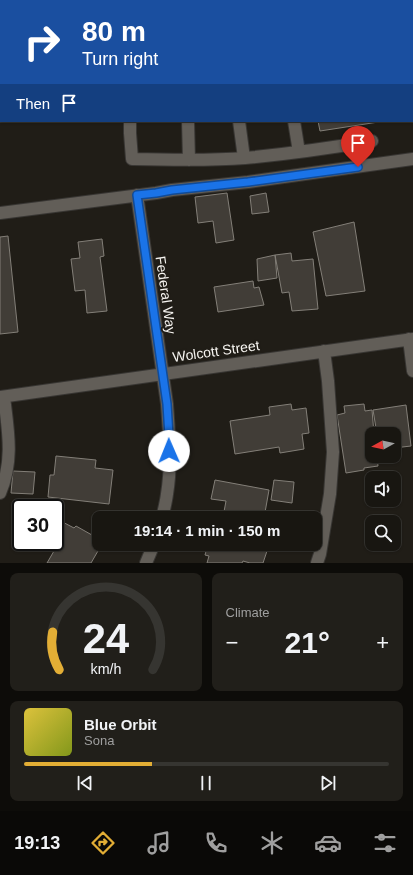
<!DOCTYPE html>
<html lang="en">
<head>
<meta charset="utf-8">
<style>
	body { margin:0; font-family:Arial,sans-serif; background:#211f1a; color:#f1f3f6; height:100vh; display:flex; flex-direction:column; font-size:15px; white-space:nowrap }
	* { box-sizing:border-box; margin:0 }
	p { font-size:13px; color:#9f9f9f }
	.icon { flex:none; width:22px; height:22px; fill:none; stroke:currentColor; stroke-width:2; stroke-linecap:round; stroke-linejoin:round }
	.map { position:relative; height:563px; overflow:hidden }
	.side { display:flex; flex-direction:column; gap:10px; padding:10px; background:#0d0c09; flex:1 }
	.side>* { flex:none }
	.banner { position:absolute; left:0px; top:0px; width:413px; height:122px; box-shadow:0 1px 3px #0004,0 0 0 1px #363531; background:#1a4fa0; color:#fff; overflow:hidden }
	.needle { width:26px; rotate:262deg }
	.buttons { position:absolute; left:365px; top:427px; display:grid; gap:8px }
	.buttons a { display:grid; place-items:center; width:36px; height:36px; border-radius:8px; background:#181611; box-shadow:0 1px 3px #0004,0 0 0 1px #363531; font-size:20px }
	.speed { position:absolute; left:12px; top:499px; display:flex; gap:8px; font-size:20px; font-weight:700; text-align:center }
	.speed>* { display:grid; place-content:center; width:52px; height:52px; border-radius:50%; background:#181611; box-shadow:0 1px 3px #0004,0 0 0 1px #363531; line-height:1 }
	.speed .limit { border:2px solid #111; border-radius:6px; background:#fff; color:#111 }
	.pin { position:absolute; display:grid; place-items:center; width:34px; height:34px; color:#fff; margin:-41px -17px; border-radius:50% 50% 50% 0; rotate:-45deg; box-shadow:0 0 4px #0007 }
	.pin .icon { rotate:45deg }
	.me { position:absolute; width:44px; margin:-22px; rotate:359deg; stroke-linejoin:round; filter:drop-shadow(0 0 3px #0008) }
	.turn { display:flex; align-items:center; gap:14px; height:84px; padding:0 16px; font-size:18px }
	.turn .icon { width:52px; height:52px; stroke-width:2.5 }
	.turn b { display:block; font-size:28px; line-height:34px }
	.then { display:flex; align-items:center; height:38px; padding:0 16px; background:#0003; gap:8px; font-size:15px }
	.big { font-size:30px; font-weight:600; line-height:1.1 }
	.side .widget { flex:1; display:flex; flex-direction:column; justify-content:center; gap:6px; min-width:0; padding:0 14px; border-radius:8px; background:#211f1a }
	.side .dial { align-items:center; gap:0 }
	.dial svg { height:104px; overflow:visible; fill:none; stroke:#363531; stroke-width:7; stroke-linecap:round; text-anchor:middle }
	.dial text { fill:#f1f3f6; stroke:none }
	.song { display:flex; align-items:center; gap:12px }
	.cover { width:48px; height:48px; border-radius:6px; background:linear-gradient(135deg,hsl(50 70% 55%),hsl(70 70% 35%)) }
	.played { height:4px; border-radius:2px; background:linear-gradient(90deg,#e3ae35 35%,#363531 35%) }
	.keys { display:flex; justify-content:space-around; direction:ltr }
	.heat { display:flex; justify-content:space-between; align-items:center; font-size:22px; direction:ltr }
	.side .tiles { flex:1; display:grid; gap:10px; grid-template-columns:1fr 1fr }
	.widget:last-child { grid-column:span 2 }
	.trip { position:absolute; left:92px; top:511px; width:230px; height:40px; border-radius:8px; background:#181611; box-shadow:0 1px 3px #0004,0 0 0 1px #363531; font-weight:600; line-height:40px; text-align:center }
	.dock { display:flex; height:64px; justify-content:space-around; align-items:center; background:#0a0907; color:#9f9f9f }
	.dock .icon { width:28px; height:28px }
	.dock .active { color:#e3ae35 }
	.dock b { font-size:18px; color:#f1f3f6 }
	.map>svg:first-child { display:block }
</style>
</head>
<body>
<div class="map">
<svg width="413" height="563" viewBox="0 0 413 563">
	<rect width="100%" height="100%" fill="#201d17"/>
	<path fill="#413d37" stroke="#837f78" d="M242,0H407L408,1H242Z
		M412,32L413,39V117H412Z
		M318,121H385L320,131Z
		M227,193L234,240L216,243L213,221L198,223L195,197Z
		M266,193L269,212L252,214L250,196Z
		M354,222L365,291L326,296L313,232Z
		M8,236L18,332L0,334V237Z
		M102,239L104,256L100,257L107,311L87,313L85,290L75,291L71,259L80,258L78,242Z
		M291,253L292,261L313,259L318,309L292,311L289,292L282,293L275,255Z
		M275,255L277,278L258,281L257,259Z
		M253,281L254,288L259,287L264,305L218,312L214,287Z
		M291,404L292,410L306,408L309,433L302,434L304,449L280,453L279,447L235,454L230,421L270,415L269,407Z
		M364,404L365,411L372,410L374,434H372V456H377L378,466L364,468V470L346,473L337,415L345,413L344,406Z
		M406,405L411,446L394,448V434H377L373,410Z
		M56,456L96,460L95,468L113,470L109,504L48,497L50,475H54Z
		M13,471L35,472L33,494L11,493Z
		M215,480L269,490L264,518H231L223,517L226,501L211,499Z
		M274,480L294,482L292,503L271,500Z
		M55,518L74,528L76,526L99,539V544H102L91,563H47L54,551L38,542H55Z
		M208,544H255L268,548L263,563H250L243,561L242,563H207L209,556L205,555Z"/>
	<g fill="none" stroke-linecap="round" stroke-linejoin="round">
		<defs>
			<path id="minor" d="M126,0V1
				M185,0V1
				M130,121V133L132,159C170,160 208,161 245,158C288,154 330,148 372,141
				M188,121L189,160
				M239,121L244,158
				M294,121L299,152
				M137,195L167,404C169,433 172,464 167,494C166,502 164,510 162,518
				M0,213L156,193L172,190L248,182L413,159
				M409,339L413,371
				M0,397L413,339
				M0,493C14,461 8,430 4,397
				M146,563L154,544
				M317,563L320,554L330,494L333,452L328,381L324,351"/>
		</defs>
		<use href="#minor" stroke="#383633" stroke-width="14"/>
		<use href="#minor" stroke="#625e58" stroke-width="12"/>
	</g>
	<g fill="none" stroke-linecap="round" stroke-linejoin="round">
		<defs>
			<path id="route" d="M169,451V436L167,404L137,195L156,193L172,190L248,182L358,167"/>
		</defs>
		<use href="#route" stroke="#114b97" stroke-width="10"/>
		<use href="#route" stroke="#1a73e8" stroke-width="7"/>
	</g>
	<g text-anchor="middle" dominant-baseline="central" stroke-width="4" stroke-linejoin="round" paint-order="stroke">
		<g font-size="14" fill="#f6f4f0" stroke="#201d17">
			<text transform="translate(166 295) rotate(82)">Federal Way</text>
			<text transform="translate(216 351) rotate(-8)">Wolcott Street</text>
		</g>
	</g>
</svg>
<div class="buttons">
<a><svg class="needle" viewBox="-14 -14 28 28"><path d="M0-13l5 13h-10z" fill="#e53935"/><path d="M0 13l5-13h-10z" fill="#9f9f9f"/></svg></a>
<a><svg class="icon" aria-label="sound" viewBox="0 0 24 24"><path d="M4 9h4l5-4v14l-5-4H4zM17 9q2 3 0 6"/></svg></a>
<a><svg class="icon" aria-label="search" viewBox="0 0 24 24"><circle cx="10" cy="10" r="6"/><path d="M15 15l6 6"/></svg></a>
</div>
<div class="speed"><div class="limit">30</div></div>
<div class="pin" style="left:358px;top:167px;background:#d93025"><svg class="icon" aria-label="arrive" viewBox="0 0 24 24"><path d="M6 21V4h12l-3 4 3 4H6"/></svg></div>
<svg class="me" style="left:169px;top:451px" viewBox="-20 -20 40 40"><circle r="19" fill="#fff"/><path d="M0-13L10 11 0 6-10 11z" fill="#1a73e8"/></svg>
<div class="trip">19:14 · 1 min · 150 m</div>
<div class="banner">
<div class="turn"><svg class="icon" aria-label="right" viewBox="0 0 24 24"><path d="M7 20v-9h11M14 6l5 5-5 5"/></svg><div><b>80 m</b>Turn right</div></div>
<div class="then">Then<svg class="icon" aria-label="arrive" viewBox="0 0 24 24"><path d="M6 21V4h12l-3 4 3 4H6"/></svg></div>
</div>
</div>
<section class="side">
<div class="tiles">
<div class="widget dial"><svg viewBox="0 0 100 80">
<path d="M14 69A42 42 0 1 1 86 69"/>
<path d="M14 69A42 42 0 0 1 9 40" stroke="#e3ae35"/>
<text x="50" y="56" font-size="32" font-weight="700">24</text>
<text x="50" y="72" font-size="11">km/h</text>
</svg></div>
<div class="widget"><p>Climate</p>
<div class="heat"><a>−</a><b class="big">21°</b><a>+</a></div>
</div>
<div class="widget">
<div class="song"><i class="cover"></i><div><b>Blue Orbit</b><p>Sona</p></div></div>
<div class="played"></div>
<div class="keys"><svg class="icon" aria-label="previous" viewBox="0 0 24 24"><path d="M18 5L8 12l10 7zM5 5v14"/></svg><svg class="icon" aria-label="pause" viewBox="0 0 24 24"><path d="M8 5v14M16 5v14"/></svg><svg class="icon" aria-label="next" viewBox="0 0 24 24"><path d="M6 5l10 7-10 7zM19 5v14"/></svg></div>
</div>
</div>
</section>
<nav class="dock">
<b>19:13</b>
<svg class="icon active" aria-label="directions" viewBox="0 0 24 24"><path d="M12 3l9 9-9 9-9-9zM9 14v-3h6M13 9l2 2-2 2"/></svg>
<svg class="icon" aria-label="music" viewBox="0 0 24 24"><path d="M9 18V5l10-2v13"/><circle cx="6" cy="18" r="3"/><circle cx="16" cy="16" r="3"/></svg>
<svg class="icon" aria-label="phone" viewBox="0 0 24 24"><path d="M5 4h4l2 5-3 2q2 4 5 5l2-3 5 2v4C11 20 4 13 5 4z"/></svg>
<svg class="icon" aria-label="climate" viewBox="0 0 24 24"><path d="M12 3v18M4 7l16 10M4 17L20 7"/></svg>
<svg class="icon" aria-label="car" viewBox="0 0 24 24"><path d="M5 17H2v-5l4-1 3-4h7l3 4 3 1v5h-3M9 17h6M6 11h13"/><circle cx="7" cy="17" r="2"/><circle cx="17" cy="17" r="2"/></svg>
<svg class="icon" aria-label="filters" viewBox="0 0 24 24"><path d="M4 7h16M4 17h16"/><circle cx="9" cy="7" r="2"/><circle cx="15" cy="17" r="2"/></svg>
</nav>
</body>
</html>
